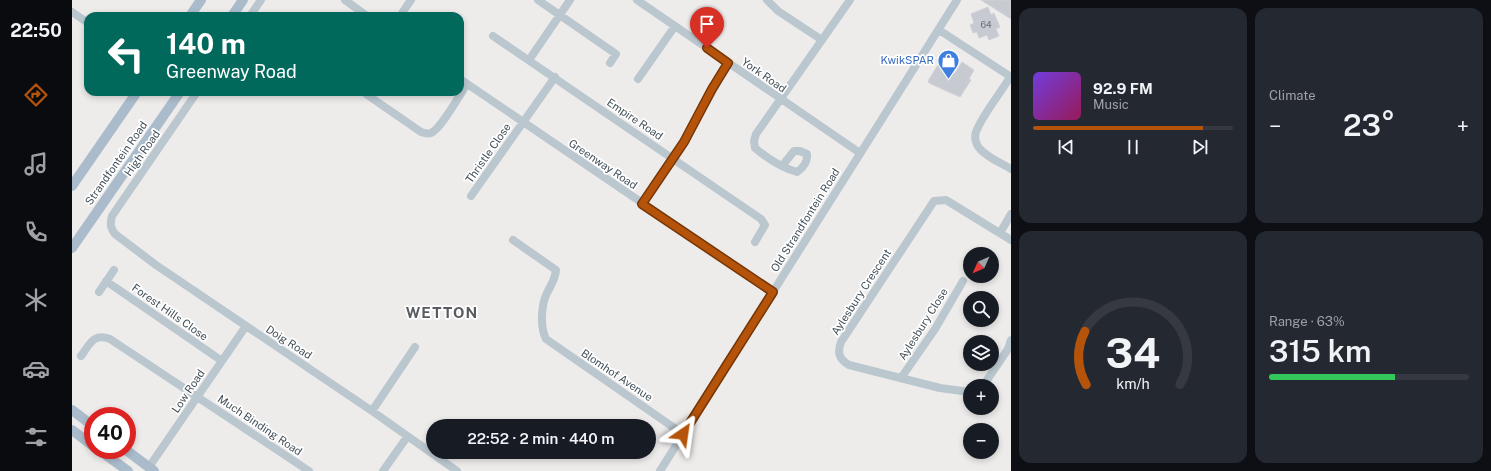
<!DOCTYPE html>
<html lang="en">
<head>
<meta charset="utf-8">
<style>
	body { margin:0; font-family:"Public Sans",sans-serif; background:#242831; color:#f1f3f6; height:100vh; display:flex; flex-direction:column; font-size:15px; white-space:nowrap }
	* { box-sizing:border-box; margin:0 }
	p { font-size:13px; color:#9ea1a6 }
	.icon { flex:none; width:22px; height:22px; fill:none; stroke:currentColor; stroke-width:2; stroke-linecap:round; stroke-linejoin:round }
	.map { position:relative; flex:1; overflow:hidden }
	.panel { display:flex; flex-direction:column; gap:8px; padding:8px; background:#0d0f14; width:480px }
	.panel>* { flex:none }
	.guide { position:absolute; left:12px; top:12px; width:380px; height:84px; border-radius:12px; box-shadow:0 2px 6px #0003; background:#00695c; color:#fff; overflow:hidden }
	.needle { width:26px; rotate:225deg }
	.fabs { position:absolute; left:891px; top:247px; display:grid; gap:8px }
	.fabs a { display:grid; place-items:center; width:36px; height:36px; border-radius:50%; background:#171b24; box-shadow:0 2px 6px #0003; font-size:20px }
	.speed { position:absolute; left:12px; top:407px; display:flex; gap:8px; font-size:20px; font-weight:700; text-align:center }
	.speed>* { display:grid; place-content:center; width:52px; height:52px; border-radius:50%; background:#171b24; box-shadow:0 2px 6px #0003; line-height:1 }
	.speed .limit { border:6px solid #d22; background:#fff; color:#111 }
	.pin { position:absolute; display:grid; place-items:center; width:34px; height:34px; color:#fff; margin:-41px -17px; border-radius:50% 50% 50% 0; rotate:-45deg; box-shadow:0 0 4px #0007 }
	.pin .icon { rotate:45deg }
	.me { position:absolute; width:44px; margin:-22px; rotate:32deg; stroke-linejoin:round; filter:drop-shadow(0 0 3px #0008) }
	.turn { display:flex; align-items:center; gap:14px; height:84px; padding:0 16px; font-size:18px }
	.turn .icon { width:52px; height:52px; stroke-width:2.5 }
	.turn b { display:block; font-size:28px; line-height:34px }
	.big { font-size:30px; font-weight:600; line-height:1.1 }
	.panel .tile { flex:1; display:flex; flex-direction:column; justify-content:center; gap:6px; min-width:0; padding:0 14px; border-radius:12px; background:#242831 }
	.panel .dial { align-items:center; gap:0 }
	.dial svg { height:104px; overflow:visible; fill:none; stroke:#363941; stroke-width:7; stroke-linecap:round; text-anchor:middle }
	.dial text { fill:#f1f3f6; stroke:none }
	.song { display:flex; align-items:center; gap:12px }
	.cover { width:48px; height:48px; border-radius:6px; background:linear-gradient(135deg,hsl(260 70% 55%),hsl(330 70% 35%)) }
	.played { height:4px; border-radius:2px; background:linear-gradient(90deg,#b45309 85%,#363941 85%) }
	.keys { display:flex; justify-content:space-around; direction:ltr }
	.heat { display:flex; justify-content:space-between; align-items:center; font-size:22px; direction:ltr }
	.charge { height:6px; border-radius:3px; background:linear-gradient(90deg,#34c759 63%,#363941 0) }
	.panel .tiles { flex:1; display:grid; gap:8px; grid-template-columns:repeat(2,1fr) }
	.trip { position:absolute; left:354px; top:419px; width:230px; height:40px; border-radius:20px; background:#171b24; box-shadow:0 2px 6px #0003; font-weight:600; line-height:40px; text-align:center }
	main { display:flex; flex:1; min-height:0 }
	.tabs { display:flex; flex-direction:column; width:72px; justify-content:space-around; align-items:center; background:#090b0e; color:#9ea1a6 }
	.tabs .icon { width:28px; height:28px }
	.tabs .selected { color:#b45309 }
	.tabs b { font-size:18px; color:#f1f3f6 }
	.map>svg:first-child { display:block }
</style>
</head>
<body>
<main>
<nav class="tabs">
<b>22:50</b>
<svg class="icon selected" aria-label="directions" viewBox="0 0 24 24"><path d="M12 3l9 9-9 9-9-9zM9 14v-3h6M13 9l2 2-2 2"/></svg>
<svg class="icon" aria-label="music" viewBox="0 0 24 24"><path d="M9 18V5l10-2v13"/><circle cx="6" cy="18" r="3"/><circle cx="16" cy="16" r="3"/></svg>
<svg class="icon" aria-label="phone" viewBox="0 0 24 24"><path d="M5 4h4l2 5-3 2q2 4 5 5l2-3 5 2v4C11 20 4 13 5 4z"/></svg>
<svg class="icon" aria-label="climate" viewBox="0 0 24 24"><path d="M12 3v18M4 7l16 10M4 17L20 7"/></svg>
<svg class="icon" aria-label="car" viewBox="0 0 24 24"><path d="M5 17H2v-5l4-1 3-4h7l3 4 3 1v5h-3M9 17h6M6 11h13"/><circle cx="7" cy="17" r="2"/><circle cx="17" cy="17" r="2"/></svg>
<svg class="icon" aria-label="filters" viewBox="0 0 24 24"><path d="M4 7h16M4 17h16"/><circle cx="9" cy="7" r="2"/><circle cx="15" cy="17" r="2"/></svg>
</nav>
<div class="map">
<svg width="939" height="471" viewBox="0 0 939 471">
	<rect width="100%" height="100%" fill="#eeebeb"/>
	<path fill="#c8cad1" stroke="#cfd2d7" d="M909,0H939V19Z
		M916,7L919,15L922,13L928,27L924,29L927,36L917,40L915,35L907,38L905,32L901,33L898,25L902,23L899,14Z
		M890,62L902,70L897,79L899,80L888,97L857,83L856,81L866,65L868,64L883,73Z"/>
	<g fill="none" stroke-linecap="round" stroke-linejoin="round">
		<path stroke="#bbc7cf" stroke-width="8" d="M273,0L295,16
			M466,0L544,54L538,63
			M565,0L788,153
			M695,0L706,11L750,40
			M0,12L16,23
			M178,16L189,0
			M328,16L339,0
			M867,30L939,77
			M421,36L689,219L693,225L683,242
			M457,60L498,0
			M938,77C929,93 910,115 904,132C902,138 904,145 908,149C916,158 929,163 939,169
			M388,79L701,292
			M566,79L603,26
			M125,92L40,216C38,224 38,227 43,234L84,265L300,411L385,471
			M294,94L349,132C352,133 356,134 359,133C369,129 388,94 395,84
			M710,166L722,151H728L735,154C736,162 732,167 725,172C710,168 695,158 683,148L682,141L684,134L778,0
			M399,196L483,77
			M570,204L612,142L656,63
			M928,233L939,214
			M441,240L484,270C483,280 479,285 475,293C469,305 468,327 474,339L611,434
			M34,281L150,361
			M27,292L42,270
			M9,356C18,344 21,333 38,339L237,471
			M829,378L863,329L891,281
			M911,386L936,349L939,340
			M898,392L868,388L777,365C767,359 765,353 769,342L862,201L874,200L939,240
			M300,411L343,347
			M77,467L174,326
			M311,471L335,437
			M588,471L885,0"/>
		<path stroke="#aabccc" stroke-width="10" d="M118,16L129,0
			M160,16L171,0
			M0,186L65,92
			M0,248L108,92
			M0,410L21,426
			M0,430L21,446
			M27,450L56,471
			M54,450L82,471"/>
	</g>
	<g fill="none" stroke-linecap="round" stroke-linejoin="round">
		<defs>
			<path id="route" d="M611,434L701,292L570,204L612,142L640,89L656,63L635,48"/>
		</defs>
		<use href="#route" stroke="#753606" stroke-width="10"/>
		<use href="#route" stroke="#b45309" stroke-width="7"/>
	</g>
	<defs>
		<symbol id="shop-pin" viewBox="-11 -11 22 30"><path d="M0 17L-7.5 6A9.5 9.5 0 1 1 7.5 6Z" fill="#3f7fe0" stroke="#fff"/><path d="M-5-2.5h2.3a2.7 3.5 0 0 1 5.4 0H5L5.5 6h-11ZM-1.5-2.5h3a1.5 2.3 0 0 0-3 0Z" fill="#fff"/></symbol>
	</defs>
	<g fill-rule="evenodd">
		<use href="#shop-pin" x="864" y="48" width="25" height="34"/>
	</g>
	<g text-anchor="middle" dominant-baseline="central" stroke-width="3.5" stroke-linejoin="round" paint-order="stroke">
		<g font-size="9" fill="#646e77">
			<text x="914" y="24">64</text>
		</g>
		<g font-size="11" fill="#366cbe" stroke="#fff" text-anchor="end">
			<text x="862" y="60">KwikSPAR</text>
		</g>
		<g font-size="11" fill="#435059" stroke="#fff">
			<text transform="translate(692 75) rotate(35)">York Road</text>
			<text transform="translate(563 119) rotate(34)">Empire Road</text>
			<text transform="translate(70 153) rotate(-55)">High Road</text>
			<text transform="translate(416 153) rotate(-55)">Thristle Close</text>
			<text transform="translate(44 163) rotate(-55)">Strandfontein Road</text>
			<text transform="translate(531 164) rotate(34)">Greenway Road</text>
			<text transform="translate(733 220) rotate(-58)">Old Strandfontein Road</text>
			<text transform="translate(789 292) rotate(-57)">Aylesbury Crescent</text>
			<text transform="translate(98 312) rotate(35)">Forest Hills Close</text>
			<text transform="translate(851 324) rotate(-58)">Aylesbury Close</text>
			<text transform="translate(217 342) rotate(33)">Doig Road</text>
			<text transform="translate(545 375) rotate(34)">Blomhof Avenue</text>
			<text transform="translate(116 391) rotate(-56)">Low Road</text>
			<text transform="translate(188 425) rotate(34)">Much Binding Road</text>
		</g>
		<g font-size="15" font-weight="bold" letter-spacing="1" fill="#585c60" stroke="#fff">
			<text x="370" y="312">WETTON</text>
		</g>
	</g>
</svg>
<div class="fabs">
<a><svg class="needle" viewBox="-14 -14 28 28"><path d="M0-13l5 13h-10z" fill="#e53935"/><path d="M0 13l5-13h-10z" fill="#9ea1a6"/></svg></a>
<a><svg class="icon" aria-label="search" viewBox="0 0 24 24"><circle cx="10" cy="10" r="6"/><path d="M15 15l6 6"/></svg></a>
<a><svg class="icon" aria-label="layers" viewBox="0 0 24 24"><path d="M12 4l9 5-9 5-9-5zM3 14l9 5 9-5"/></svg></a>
<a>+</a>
<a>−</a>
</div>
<div class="speed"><div class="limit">40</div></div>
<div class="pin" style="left:635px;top:48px;background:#d93025"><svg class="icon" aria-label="arrive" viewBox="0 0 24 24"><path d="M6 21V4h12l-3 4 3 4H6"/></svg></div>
<svg class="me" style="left:611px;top:434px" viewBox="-20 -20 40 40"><path d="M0-17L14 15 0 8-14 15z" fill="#b45309" stroke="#fff" stroke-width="4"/></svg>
<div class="trip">22:52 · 2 min · 440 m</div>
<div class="guide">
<div class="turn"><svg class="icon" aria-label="left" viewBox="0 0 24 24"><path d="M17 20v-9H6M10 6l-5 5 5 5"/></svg><div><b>140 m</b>Greenway Road</div></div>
</div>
</div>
<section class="panel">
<div class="tiles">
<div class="tile">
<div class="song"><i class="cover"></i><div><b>92.9 FM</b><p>Music</p></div></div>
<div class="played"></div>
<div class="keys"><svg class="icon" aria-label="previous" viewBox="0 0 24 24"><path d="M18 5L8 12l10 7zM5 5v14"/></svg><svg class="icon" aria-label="pause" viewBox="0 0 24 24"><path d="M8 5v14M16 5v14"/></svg><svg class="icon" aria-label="next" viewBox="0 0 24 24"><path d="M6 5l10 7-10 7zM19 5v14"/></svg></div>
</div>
<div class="tile"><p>Climate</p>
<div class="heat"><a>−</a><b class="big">23°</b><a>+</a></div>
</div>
<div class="tile dial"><svg viewBox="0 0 100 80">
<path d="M14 69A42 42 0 1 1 86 69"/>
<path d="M14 69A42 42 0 0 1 13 28" stroke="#b45309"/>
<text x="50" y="56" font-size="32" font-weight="700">34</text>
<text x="50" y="72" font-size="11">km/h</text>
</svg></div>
<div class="tile"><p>Range · 63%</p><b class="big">315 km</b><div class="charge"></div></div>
</div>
</section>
</main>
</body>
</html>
